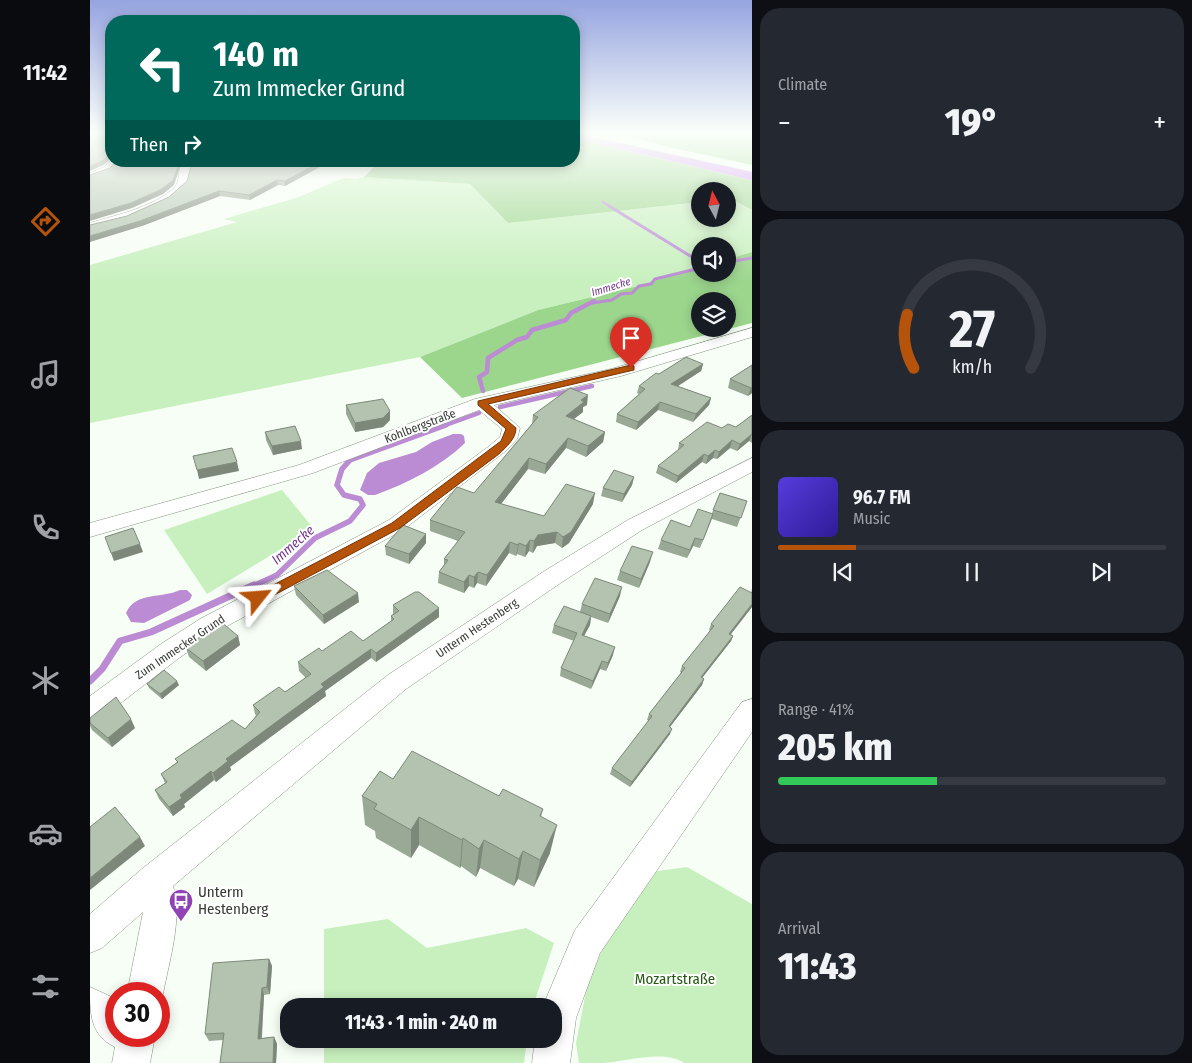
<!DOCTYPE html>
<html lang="en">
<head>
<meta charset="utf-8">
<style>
	body { margin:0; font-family:"Fira Sans Condensed",sans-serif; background:#242831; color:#f1f3f6; height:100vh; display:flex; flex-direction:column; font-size:19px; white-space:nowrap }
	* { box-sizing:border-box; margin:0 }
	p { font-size:16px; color:#9ea1a6 }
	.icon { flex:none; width:28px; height:28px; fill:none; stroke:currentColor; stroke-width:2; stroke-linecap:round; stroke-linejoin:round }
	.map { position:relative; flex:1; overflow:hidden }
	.panel { display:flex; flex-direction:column; gap:8px; padding:8px; background:#0d0f14; width:440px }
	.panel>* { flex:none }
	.banner { position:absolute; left:15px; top:15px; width:475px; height:152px; border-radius:20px; box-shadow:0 2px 12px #0003; background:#00695c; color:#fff; overflow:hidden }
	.needle { width:32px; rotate:353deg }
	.fabs { position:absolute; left:601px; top:182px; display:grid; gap:10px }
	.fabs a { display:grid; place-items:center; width:45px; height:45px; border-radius:50%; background:#171b24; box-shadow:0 2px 12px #0003; font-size:25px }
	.speed { position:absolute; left:15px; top:982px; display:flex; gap:10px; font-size:25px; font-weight:700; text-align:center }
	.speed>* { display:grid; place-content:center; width:65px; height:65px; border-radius:50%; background:#171b24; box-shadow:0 2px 12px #0003; line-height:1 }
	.speed .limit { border:8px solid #d22; background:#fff; color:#111 }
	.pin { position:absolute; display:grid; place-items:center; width:42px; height:42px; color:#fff; margin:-51px -21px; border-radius:50% 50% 50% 0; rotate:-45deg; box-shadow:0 0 5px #0007 }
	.pin .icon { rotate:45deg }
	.me { position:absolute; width:55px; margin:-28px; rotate:62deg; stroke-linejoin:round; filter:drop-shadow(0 0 4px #0008) }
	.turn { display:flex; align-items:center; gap:18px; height:105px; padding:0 25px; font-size:22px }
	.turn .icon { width:65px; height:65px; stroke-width:2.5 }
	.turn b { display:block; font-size:35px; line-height:42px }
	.then { display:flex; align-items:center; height:48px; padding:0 25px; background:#0003; gap:10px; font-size:19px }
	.big { font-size:38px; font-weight:800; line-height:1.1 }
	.panel .widget { flex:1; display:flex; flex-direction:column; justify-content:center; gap:8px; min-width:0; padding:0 18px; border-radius:20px; background:#242831 }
	.panel .dial { align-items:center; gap:0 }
	.dial svg { height:130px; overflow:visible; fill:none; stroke:#363941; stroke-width:7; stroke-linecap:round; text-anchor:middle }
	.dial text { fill:#f1f3f6; stroke:none }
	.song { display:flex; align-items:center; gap:15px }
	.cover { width:60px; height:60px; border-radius:8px; background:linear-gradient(135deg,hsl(250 70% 55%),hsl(250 70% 35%)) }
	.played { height:5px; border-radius:2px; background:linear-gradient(90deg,#b45309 20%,#363941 20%) }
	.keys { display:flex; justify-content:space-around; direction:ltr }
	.heat { display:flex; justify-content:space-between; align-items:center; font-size:28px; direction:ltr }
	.charge { height:8px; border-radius:4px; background:linear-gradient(90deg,#34c759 41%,#363941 0) }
	.trip { position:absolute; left:190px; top:998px; width:282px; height:50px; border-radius:20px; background:#171b24; box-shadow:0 2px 12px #0003; font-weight:800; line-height:50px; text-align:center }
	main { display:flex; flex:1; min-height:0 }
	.dock { display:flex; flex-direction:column; width:90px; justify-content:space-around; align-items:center; background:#090b0e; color:#9ea1a6 }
	.dock .icon { width:35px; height:35px }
	.dock .on { color:#b45309 }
	.dock b { font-size:22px; color:#f1f3f6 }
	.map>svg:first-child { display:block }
</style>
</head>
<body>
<main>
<nav class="dock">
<b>11:42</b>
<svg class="icon on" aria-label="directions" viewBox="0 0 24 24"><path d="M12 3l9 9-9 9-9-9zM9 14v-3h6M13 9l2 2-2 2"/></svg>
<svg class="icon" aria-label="music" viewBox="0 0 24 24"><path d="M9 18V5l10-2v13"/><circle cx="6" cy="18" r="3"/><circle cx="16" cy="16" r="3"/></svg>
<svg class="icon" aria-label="phone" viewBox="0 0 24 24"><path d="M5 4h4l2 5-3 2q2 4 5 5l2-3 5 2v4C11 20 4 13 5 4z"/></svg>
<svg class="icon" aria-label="climate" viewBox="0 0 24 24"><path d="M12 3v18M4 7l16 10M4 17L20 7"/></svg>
<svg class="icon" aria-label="car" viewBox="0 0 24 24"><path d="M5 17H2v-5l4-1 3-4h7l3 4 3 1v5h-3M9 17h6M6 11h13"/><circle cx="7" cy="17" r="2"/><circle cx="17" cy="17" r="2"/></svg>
<svg class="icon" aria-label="filters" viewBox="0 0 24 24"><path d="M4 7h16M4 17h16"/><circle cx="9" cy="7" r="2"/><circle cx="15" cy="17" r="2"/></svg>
</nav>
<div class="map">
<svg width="662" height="1063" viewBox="0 0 662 1063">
	<rect width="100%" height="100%" fill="#f7fef5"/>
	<path fill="#c8f0be" d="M274,177L380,184L418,223L610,202V219H638V200L641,199L662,210V252L638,259V246H610V267L544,287L448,310L330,357L0,423V265L147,222L134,219L209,197L253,178L266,179Z
		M192,490L224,529L117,594L74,530Z
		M597,867L662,904V1063H594C575,1049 535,1062 513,1063C505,1063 497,1063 489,1063L486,1043L499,976L526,924L561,872Z
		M298,919L337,948L436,928L464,943L443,1006H234V929Z
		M234,1039H437L434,1063H234Z"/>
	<path fill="#9cd68d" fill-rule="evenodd" d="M524,133H662V165L583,148Z
		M484,137L662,177V210L641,199L638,200V191H610V202L418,223L380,184L274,177L290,161H484Z
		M662,252V323L372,398L330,357L448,310L544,287L610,267V274H638V259ZM610,301H638V329H610Z"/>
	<path fill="#bb8bd4" d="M363,434H371L374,436L375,443C350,467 318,483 285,495H278L270,490L277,473L289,463L326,452L342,442Z
		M90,590H97L102,595L100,600L54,623L41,622L36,613C46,591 71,599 90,590Z"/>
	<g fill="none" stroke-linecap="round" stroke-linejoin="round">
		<path stroke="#bb8bd4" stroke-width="2.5" d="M513,202L521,207"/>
		<path stroke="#bb8bd4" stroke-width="3" d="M519,206L610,262
			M638,262L662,258
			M502,303L522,300L531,294L542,293L549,286L561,284L565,279L610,268"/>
		<path stroke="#bb8bd4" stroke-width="4.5" d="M393,391L389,377L397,372L398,358L427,340L437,337L442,330L476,320L481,313L504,301
			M410,407L502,386
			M353,426L389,413"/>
		<path stroke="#bb8bd4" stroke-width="5.5" d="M161,587L187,575L225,538L260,521L273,505L270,499L254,495L247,485L252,469L260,460L356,425"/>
		<path stroke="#bb8bd4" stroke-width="7" d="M0,681L12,669L30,641L61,632L164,585"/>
		<defs>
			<path id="street" d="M0,133L21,135V140L1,135Z
				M21,160L30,161L20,171L0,180V173L14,167Z
				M94,161H104L100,166C99,172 100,179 96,185C82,208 26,224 0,230V223C26,215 61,208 83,189C92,181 86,169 94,161Z
				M662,328V337L531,376L404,405L430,428L427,439L417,450L313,530L128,631L89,658L10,719L0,722V696L71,644L110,619L299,520L398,447L410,437L412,429L389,410L223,473L0,537V523L209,465L385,399L521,369Z
				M662,458V472L552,530L469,584L316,689L83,886C93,918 79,961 73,994L69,1005V994H37L53,912L12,948L0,953V914L53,868L298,675L453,572L538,520Z
				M662,699V732L510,953L486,1018L480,1063H442L445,1039H464V1006H453L485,930L652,702Z
				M0,987L26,999V1036H65L60,1063H22L25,1047C0,1035 0,1014 0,987Z"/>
			<path id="highway" d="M484,133L662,172V180L484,138Z"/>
		</defs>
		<use href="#street" stroke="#859481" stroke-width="1"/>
		<use href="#highway" stroke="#dbdcda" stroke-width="1"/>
		<use href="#street" fill="#fff" fill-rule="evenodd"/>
		<use href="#highway" fill="#d38ff5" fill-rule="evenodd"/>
	</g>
	<path fill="#9aa896" d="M0,133L19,138L21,136V159H20L13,165L0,171Z
		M103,161H239V162L195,186L188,185L160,200L130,196L52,226L37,216L79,197L97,181Z
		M613,364L611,371L587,386L621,398L619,405L603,422L568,410L546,430L526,422L527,414L549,394L547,393L549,386L569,374Z
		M662,365V393L658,396L638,388L640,379Z
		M256,405L300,411V420L293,427L265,432L256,414Z
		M497,405L493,407V412L483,419L515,432L513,442L496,457L476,448L455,474L438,469L411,504L454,516L503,504L479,543L472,548L465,543L447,546L443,553L439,551L435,557L427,554L426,556L419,553L396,586L387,583L384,588L379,586L374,593L348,583L349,572L354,565V559L368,541L340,531V520L384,493L442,424L443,415Z
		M662,415V443L659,441L647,451L640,448L627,459L623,458L616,464L612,462L586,483L566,473L568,466L588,451L589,443L632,428L646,427Z
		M175,432L212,449L183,455L176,440Z
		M544,477L542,485L532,502L511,496L513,488Z
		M630,493L657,501L647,527L622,519L610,548L603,546L597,558L568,549L571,540L600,527L622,513Z
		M336,534V543L319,564L296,555L295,546Z
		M560,562L549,588L527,580L530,571Z
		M204,586L269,602L234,624L206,595Z
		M662,589V607L641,634L643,636L641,641L612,678L614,679L612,685L580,727V734L540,787L520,774L522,768L559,721L557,720L559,714L591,673L590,672L592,666L620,631L619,630L621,624L661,593Z
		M530,596L518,623L501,617L500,625L494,636L523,655L516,671L510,669L501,689L470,676L471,668L484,641L462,633L464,625L490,612L492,604Z
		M303,605L349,617L286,662L281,658L235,691L236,696L140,767L141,770L126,782L124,780L94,804L95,807L83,816L69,799L65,790L75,783L71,774L87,762L85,759L155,729L166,716L165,714L163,705L195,692L216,678L209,671L208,662L232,651L273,641L301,621V616L303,614Z
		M148,636L150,645L116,671L99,657L96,648Z
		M57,684L89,685L72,699L59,688Z
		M0,718L45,728L22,747L2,730L0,726Z
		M303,779L453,809L451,817L460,853L444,887L428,879L424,886L390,868L386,877L371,866L370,868L329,845L321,858L286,838L285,831L275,825L272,796Z
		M179,959L182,966L180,994L174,995L172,1038L184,1037L187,1044L186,1063H130L133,1040L119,1041L115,1034Z"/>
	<path fill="#7d887a" d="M19,154L20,159L13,165L0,171V166Z
		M90,161H92L84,185L73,194L42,208L0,221V215Z
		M232,161H239V162L195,186V181Z
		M187,180L188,185L160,200L159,195Z
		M129,191L130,196L52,226L0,242V236Z
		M613,364L611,371L579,392L581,384Z
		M662,387V393L658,396L661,388Z
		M498,395L497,405L493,407V412L474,427L476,416L491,400Z
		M621,398L619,405L603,422L606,414Z
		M570,402L568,410L546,430L548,422Z
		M300,411V420L293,427L265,432V423Z
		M515,432L513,442L496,457L498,446Z
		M662,434L659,441L647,451L650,444Z
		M478,438L476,448L455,474L456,464Z
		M642,440L640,448L627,459L629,452Z
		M211,441L212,449L183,455L182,446Z
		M625,450L623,458L616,464L618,456Z
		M614,454L612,462L586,483L588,476Z
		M439,458L438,469L404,513L405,502Z
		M147,462L149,471L109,479L107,470Z
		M544,477L542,485L532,502L534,494Z
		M505,493L503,504L479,543L472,548L473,537Z
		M467,532L465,543L447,546L443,553L444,541L448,535Z
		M336,534V543L319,564V554Z
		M605,538L603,546L597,558L600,550Z
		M440,540L439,551L435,557L436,546Z
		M420,542L419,553L396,586L397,575Z
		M429,543L427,554L426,556L428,545Z
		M50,544L53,552L24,561L21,553Z
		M563,552L560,562L549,588L551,579Z
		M388,572L387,583L384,588V577Z
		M379,575V586L374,593V582Z
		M532,587L530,596L518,623L520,614Z
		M268,593L269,602L234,624L233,615Z
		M662,604V607L637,639L639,634Z
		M349,608V617L286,662V653Z
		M501,616L500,625L490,643L492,635Z
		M148,636L150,645L116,671L113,661Z
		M643,636L641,641L608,683L611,677Z
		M525,647L523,655L516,671L518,663Z
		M281,649V658L235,691L236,696L140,767L141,770L126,782L123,773L136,759L231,684Z
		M512,661L510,669L501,689L503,681Z
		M614,679L612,685L576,732L579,726Z
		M87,681L89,685L72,699L70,694Z
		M41,719L45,728L22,747L18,738Z
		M582,729L580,734L540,787L542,782Z
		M121,771L124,780L94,804L95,807L83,816L79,807L90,795Z
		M329,817V845L321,858V830Z
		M467,825L460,853L444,887L450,860Z
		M50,837L55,846L0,890V878Z
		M373,838L371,866L370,868L372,840Z
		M394,840L390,868L386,877L389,849Z
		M433,851L428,879L424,886L429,859Z
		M179,959L182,966L180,994L177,987Z
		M172,988L174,995L171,1045L168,1039Z
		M184,1037L187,1044L186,1063H183Z"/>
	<path fill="#b3c3af" stroke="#7d887a" d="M0,133H3L19,138L21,136V154H19L12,161L0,166Z
		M27,161H90L83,180L72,189L41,203L0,215V175L20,168Z
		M103,161H232L195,181L187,180L159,195L129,191L50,221L0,236V225L37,216L79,197L97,181Z
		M596,357L613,364L581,384L621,398L606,414L570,402L548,422L527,414L555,389L549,386L566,373L569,374Z
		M662,365V387L661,388L640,379Z
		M480,388L498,395L491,400L494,402L476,416L515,432L498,446L478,438L456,464L439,458L405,502L454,516L476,484L505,493L481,532L473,537L467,532L448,535L444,541L440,540L436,546L429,543L428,545L420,542L397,575L388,572L384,577L379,575L374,582L349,572L358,560L354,559L375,532L340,520L367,487L384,493L448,417L443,415Z
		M293,399L300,411L293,418L265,423L256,405Z
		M662,415V434L650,444L642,440L629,452L625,450L618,456L614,454L588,476L568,466L594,445L589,443L617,422L632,428L638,424L646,427Z
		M205,426L211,441L182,446L175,432Z
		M142,448L147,462L107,470L103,456Z
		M524,470L544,477L534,494L513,488Z
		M630,493L657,501L651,518L623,510Z
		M608,509L623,514L613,540L605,538L600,550L571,540L581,520L600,527Z
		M313,525L336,534L319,554L295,546Z
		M43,528L50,544L21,553L15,537Z
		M542,546L563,552L551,579L530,571Z
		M237,570L268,593L233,615L204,586Z
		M505,578L532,587L520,614L492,604Z
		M650,587L662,593V592V604L639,634L643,636L611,677L614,679L579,726L582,729L542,782L522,768L562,716L559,714L595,668L592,666L624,626L621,624Z
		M325,592H329L349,608L286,653L281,649L231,684L234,687L136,759L138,761L123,773L121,771L90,795L92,798L79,807L65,790L77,782L71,774L88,762L85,759L142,720L155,729L170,712L163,705L189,687L195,692L221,674L208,662L229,648L232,651L261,631L273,641L304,619L301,616L309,611L303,605Z
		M474,606L501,616L492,635L525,647L518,663L512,661L503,681L471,668L487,633L464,625Z
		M130,621L148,636L113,661L96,648Z
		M74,670L87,681L70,694L57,684Z
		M26,697L41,719L18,738L0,723V718Z
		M322,751L409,796L413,789L453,809L450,816L467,825L450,860L433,851L429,859L394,840L389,849L373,838L372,840L329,817L321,830L284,809L287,804L272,796L290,771L303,779Z
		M25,807L50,837L0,878V827Z
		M179,959L177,987L172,988L168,1039L184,1037L183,1063H130L134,1033L115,1034L123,963Z"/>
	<linearGradient id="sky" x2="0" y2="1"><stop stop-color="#96a4e0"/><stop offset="0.47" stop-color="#fbfffa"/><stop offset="1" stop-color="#fbfffa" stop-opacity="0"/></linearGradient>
	<rect width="662" height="282" fill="url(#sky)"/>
	<path fill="#b45309" stroke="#753606" d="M541,365L544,366V370L398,404L426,428C426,439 416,447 409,454L310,528L173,601H164L162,598L164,595L302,523L411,441L416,429L388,405V401Z"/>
	<defs>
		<symbol id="bus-pin" viewBox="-11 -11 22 30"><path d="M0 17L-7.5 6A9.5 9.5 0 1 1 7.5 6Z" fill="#9043b4" stroke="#fff"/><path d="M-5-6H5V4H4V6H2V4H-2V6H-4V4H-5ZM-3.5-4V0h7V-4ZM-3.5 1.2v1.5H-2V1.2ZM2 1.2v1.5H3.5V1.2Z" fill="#fff"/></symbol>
	</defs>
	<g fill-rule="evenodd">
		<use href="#bus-pin" x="77" y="887" width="28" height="38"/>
	</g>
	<g text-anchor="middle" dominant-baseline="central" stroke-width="4" stroke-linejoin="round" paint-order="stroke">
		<g font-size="11" font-style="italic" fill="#73388f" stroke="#fff">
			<text transform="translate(521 287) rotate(-17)">Immecke</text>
		</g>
		<g font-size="12" fill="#353c34" stroke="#fff">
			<text transform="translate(330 426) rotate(-21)">Kohlbergstraße</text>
			<text transform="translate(387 628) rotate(-34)">Unterm Hestenberg</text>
			<text transform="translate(90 647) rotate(-34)">Zum Immecker Grund</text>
		</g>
		<g font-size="14" font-style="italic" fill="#73388f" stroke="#fff">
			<text transform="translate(203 545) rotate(-41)">Immecke</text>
		</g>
		<g font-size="15" fill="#353c34" stroke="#fff" text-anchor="start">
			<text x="108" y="892">Unterm<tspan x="108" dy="17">Hestenberg</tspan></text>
		</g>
		<g font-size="15" fill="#235911" stroke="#fff">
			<text x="585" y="979">Mozartstraße</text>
		</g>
	</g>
</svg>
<div class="fabs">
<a><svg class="needle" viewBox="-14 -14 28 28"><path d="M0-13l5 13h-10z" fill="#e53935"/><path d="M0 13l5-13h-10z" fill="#9ea1a6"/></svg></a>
<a><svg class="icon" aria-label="sound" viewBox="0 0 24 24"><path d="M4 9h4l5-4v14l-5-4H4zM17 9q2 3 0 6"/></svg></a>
<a><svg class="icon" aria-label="layers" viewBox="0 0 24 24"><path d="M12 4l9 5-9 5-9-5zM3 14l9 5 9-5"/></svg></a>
</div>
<div class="speed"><div class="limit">30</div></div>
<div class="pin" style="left:541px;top:368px;background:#d93025"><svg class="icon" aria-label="arrive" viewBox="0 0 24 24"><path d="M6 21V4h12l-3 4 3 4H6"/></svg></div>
<svg class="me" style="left:168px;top:598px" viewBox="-20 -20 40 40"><path d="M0-17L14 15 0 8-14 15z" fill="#b45309" stroke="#fff" stroke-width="4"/></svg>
<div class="trip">11:43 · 1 min · 240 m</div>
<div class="banner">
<div class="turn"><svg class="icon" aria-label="left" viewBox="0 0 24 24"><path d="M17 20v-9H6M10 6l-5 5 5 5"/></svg><div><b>140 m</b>Zum Immecker Grund</div></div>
<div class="then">Then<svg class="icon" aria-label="right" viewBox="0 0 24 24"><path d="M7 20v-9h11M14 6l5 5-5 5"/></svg></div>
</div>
</div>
<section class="panel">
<div class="widget"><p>Climate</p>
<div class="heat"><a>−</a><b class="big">19°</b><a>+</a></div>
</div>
<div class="widget dial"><svg viewBox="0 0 100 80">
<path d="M14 69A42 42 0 1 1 86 69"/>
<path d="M14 69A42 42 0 0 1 10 36" stroke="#b45309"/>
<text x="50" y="56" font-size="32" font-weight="700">27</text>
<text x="50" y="72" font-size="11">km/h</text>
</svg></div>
<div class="widget">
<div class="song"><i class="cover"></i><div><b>96.7 FM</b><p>Music</p></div></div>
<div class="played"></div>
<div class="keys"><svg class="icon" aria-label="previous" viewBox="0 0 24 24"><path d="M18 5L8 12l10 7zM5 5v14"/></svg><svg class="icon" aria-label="pause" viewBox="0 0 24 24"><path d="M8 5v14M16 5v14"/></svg><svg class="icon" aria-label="next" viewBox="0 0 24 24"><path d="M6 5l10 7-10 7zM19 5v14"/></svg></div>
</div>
<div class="widget"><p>Range · 41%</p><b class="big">205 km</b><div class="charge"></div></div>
<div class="widget"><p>Arrival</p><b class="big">11:43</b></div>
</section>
</main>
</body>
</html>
